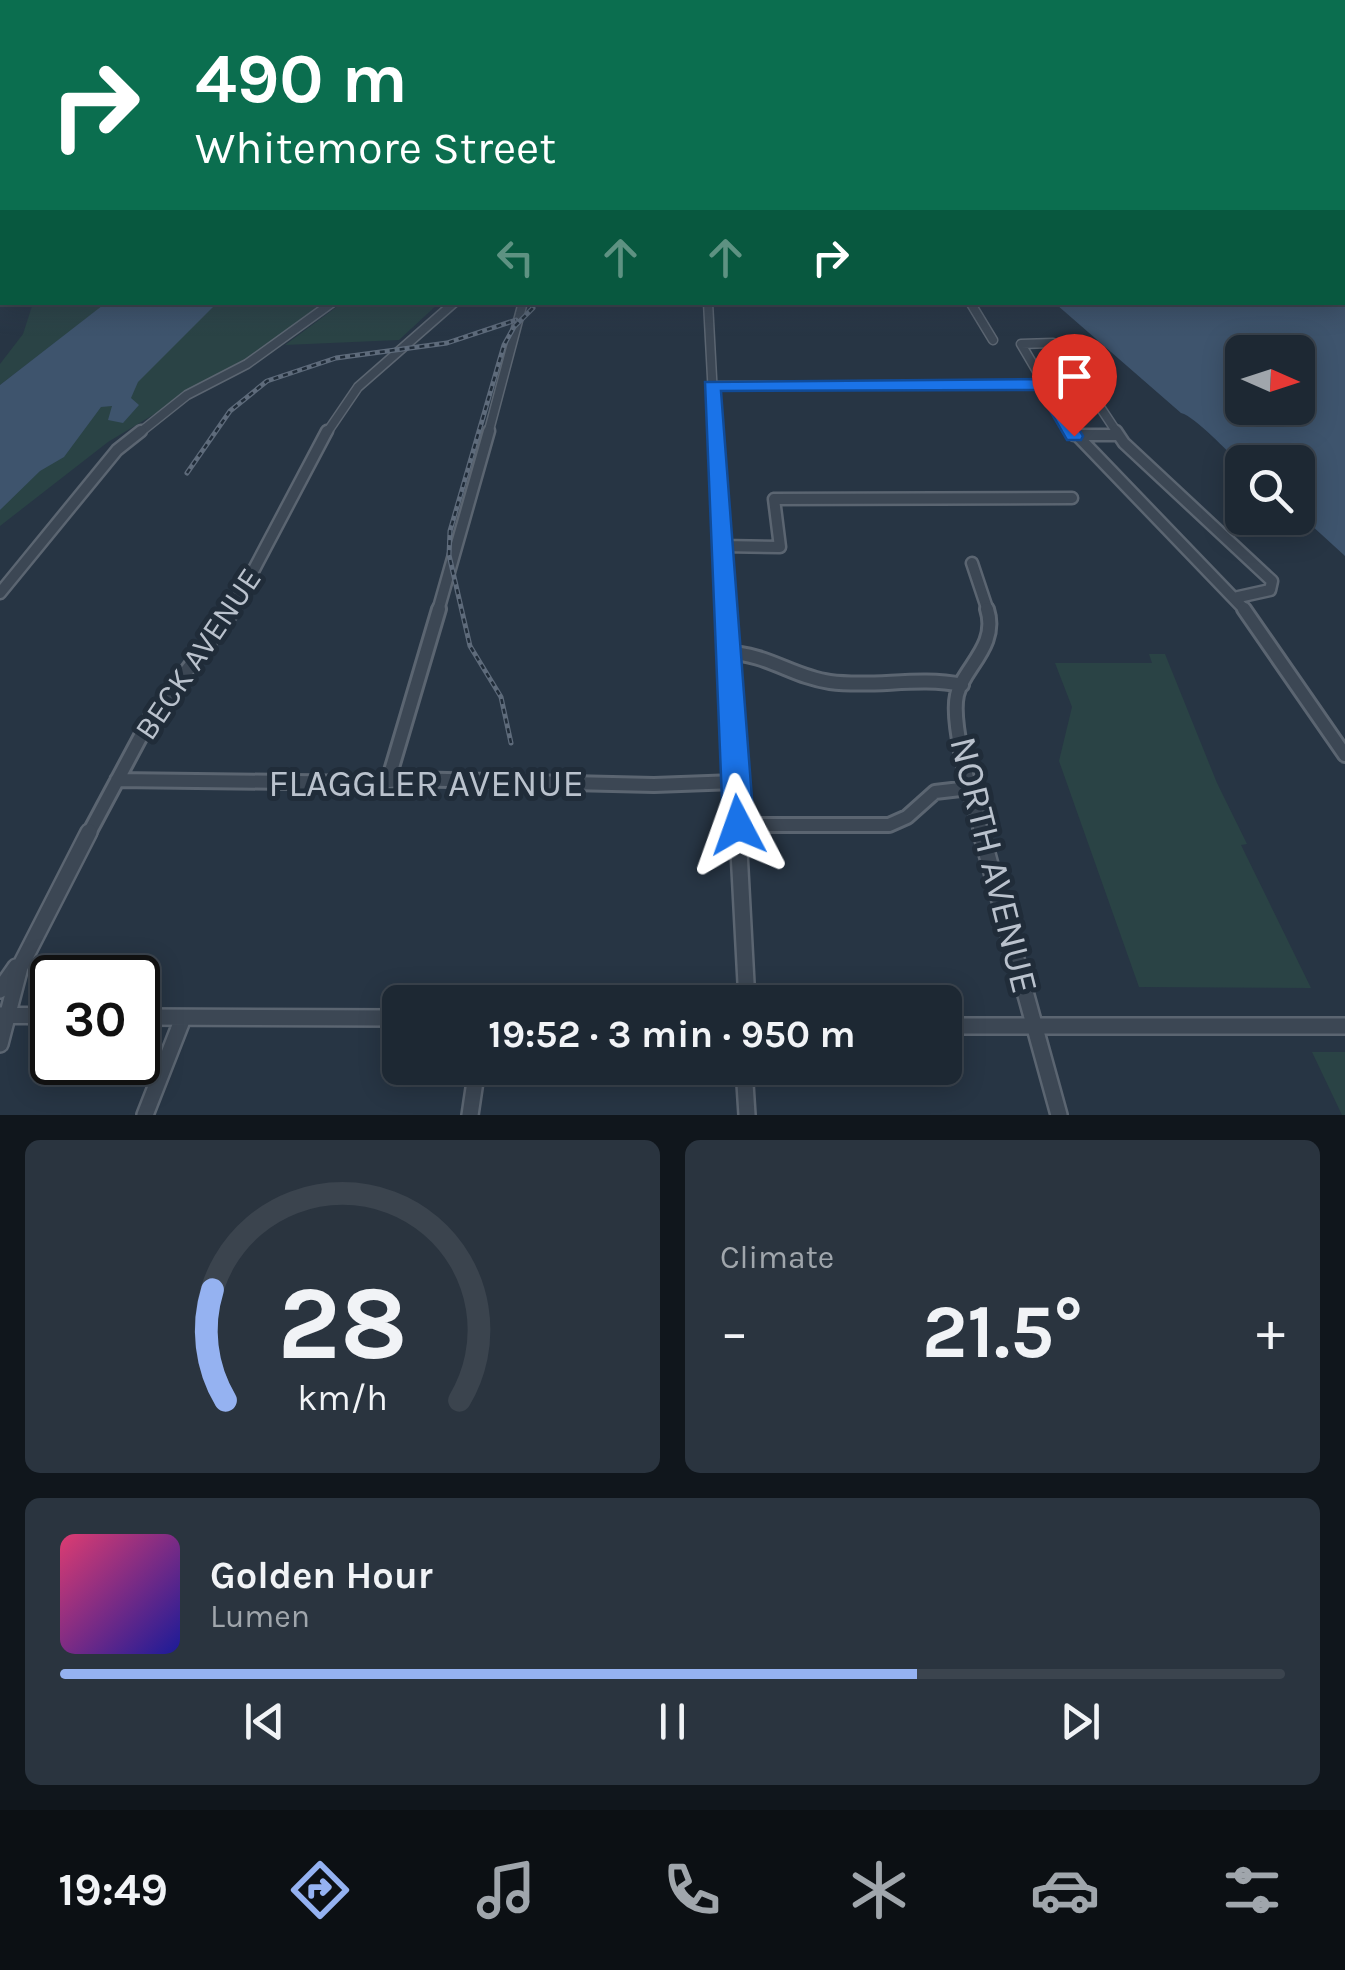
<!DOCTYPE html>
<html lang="en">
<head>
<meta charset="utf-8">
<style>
	body { margin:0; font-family:Karla,sans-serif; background:#2a343f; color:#f1f3f6; height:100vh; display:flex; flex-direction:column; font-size:38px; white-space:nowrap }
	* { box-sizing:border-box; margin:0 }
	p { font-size:32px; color:#a0a6ac }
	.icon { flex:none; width:55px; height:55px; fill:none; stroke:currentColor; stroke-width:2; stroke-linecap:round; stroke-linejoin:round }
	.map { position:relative; height:1115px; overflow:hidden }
	.side { display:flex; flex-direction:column; gap:25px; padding:25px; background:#10161c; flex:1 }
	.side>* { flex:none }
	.guide { position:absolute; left:0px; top:0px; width:1345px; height:305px; box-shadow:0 5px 25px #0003,0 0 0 2px #3b444e; background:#0b6e4f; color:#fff; overflow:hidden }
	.needle { width:65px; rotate:93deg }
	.tools { position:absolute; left:1225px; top:335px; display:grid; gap:20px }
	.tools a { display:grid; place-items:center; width:90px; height:90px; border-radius:15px; background:#1d2833; box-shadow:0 5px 25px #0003,0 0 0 2px #3b444e; font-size:50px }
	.speed { position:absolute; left:30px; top:955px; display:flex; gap:20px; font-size:50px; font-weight:700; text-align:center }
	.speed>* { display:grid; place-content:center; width:130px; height:130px; border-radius:50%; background:#1d2833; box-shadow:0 5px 25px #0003,0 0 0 2px #3b444e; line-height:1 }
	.speed .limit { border:5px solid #111; border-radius:15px; background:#fff; color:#111 }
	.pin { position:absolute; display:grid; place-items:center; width:85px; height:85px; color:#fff; margin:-102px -42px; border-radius:50% 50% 50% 0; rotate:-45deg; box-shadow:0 0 10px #0007 }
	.pin .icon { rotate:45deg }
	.me { position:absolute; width:110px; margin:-55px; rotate:356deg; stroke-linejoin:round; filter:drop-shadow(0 0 8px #0008) }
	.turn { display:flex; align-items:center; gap:35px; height:210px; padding:0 30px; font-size:45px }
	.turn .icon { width:130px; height:130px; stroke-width:2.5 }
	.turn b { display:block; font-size:70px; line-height:85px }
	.lanes { display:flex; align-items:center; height:95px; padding:0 30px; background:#0003; justify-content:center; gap:50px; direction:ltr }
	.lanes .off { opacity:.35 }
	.big { font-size:75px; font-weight:700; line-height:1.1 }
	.side .tile { flex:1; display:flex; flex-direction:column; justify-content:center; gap:15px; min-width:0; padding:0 35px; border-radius:15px; background:#2a343f }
	.side .dial { align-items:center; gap:0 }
	.dial svg { height:260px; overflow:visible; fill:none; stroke:#3b444e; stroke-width:7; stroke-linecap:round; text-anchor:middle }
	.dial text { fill:#f1f3f6; stroke:none }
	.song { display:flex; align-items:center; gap:30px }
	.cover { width:120px; height:120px; border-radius:15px; background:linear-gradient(135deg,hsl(340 70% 55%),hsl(240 70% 35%)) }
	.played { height:10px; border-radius:5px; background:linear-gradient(90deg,#95b2f1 70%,#3b444e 70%) }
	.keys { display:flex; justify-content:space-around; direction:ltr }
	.heat { display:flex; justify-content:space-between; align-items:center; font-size:55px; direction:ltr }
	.side .tiles { flex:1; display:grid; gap:25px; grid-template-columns:1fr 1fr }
	.tile:last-child { grid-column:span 2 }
	.trip { position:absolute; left:382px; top:985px; width:580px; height:100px; border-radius:15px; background:#1d2833; box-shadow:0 5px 25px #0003,0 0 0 2px #3b444e; font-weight:700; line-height:100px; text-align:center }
	.menu { display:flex; height:160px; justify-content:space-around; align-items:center; background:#0c1014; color:#a0a6ac }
	.menu .icon { width:70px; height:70px }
	.menu .active { color:#95b2f1 }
	.menu b { font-size:45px; color:#f1f3f6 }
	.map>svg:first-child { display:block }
</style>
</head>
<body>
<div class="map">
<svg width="1345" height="1115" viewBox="0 0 1345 1115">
	<rect width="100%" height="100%" fill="#273544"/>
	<path fill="#2a4345" d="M33,303H107L0,385V364L23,334Z
		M217,303H323L286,335L108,442L0,526V503L90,407Z
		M342,303H439L399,340L285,345Z
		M1149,654H1165L1217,783L1247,844L1241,845L1311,988L1139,987L1059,761L1072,707L1055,663H1152Z
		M1312,1052H1345V1115H1342Z"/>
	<path fill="#3e546d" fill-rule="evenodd" d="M1343,256L1345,257V556L1298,513V462L1242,464C1227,452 1196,417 1181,413L1057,305L1342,302ZM1242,352H1298V408H1242Z
		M107,302L217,303L138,382L131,398L139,405L123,423L108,420L112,406L101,407L64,457L40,471L0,510V385Z"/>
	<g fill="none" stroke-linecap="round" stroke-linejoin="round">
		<defs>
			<path id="minor-far3" d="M708,302L715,434
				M970,302L993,340
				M712,386L1044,385
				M138,434L187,395L247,364L333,302
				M326,434L358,387L455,302
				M488,434L523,302
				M1074,434L1021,344L1053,343L1061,348L1118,434"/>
			<path id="minor-far2" d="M715,431L725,611
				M1073,431L1246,611
				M1116,431L1124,443L1272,581L1270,590L1234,598
				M1074,435H1118
				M722,546L780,547L774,499L1072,498
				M972,563L988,611
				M0,593L117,450L141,431
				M232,611L327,431
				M438,611L489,431"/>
			<path id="minor-far1" d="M725,609L738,835
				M1244,609L1345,755
				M727,653C766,653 793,677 830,682C874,688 918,676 962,685
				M117,780L372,783L406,779L654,785L735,782
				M388,781L439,609
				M739,825H889L907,817L935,792L969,788
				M88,835L150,719L234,609
				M982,835C974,804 950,725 957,695C963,668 999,646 987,609"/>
			<path id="minor" d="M738,832L747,1002
				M981,832L1059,1115
				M0,990L16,967
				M0,1015L52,1016
				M138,1017L400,1018
				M945,1026H1345
				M0,1044L20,967L89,832
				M744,1068L747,1115
				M145,1115L183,1018
				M470,1115L477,1068"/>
			<path id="major" d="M0,214H2V219H0Z
				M1342,216L1345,217V221H1342Z"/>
		</defs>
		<use href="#minor-far3" stroke="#5b6571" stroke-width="11"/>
		<use href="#minor-far2" stroke="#5b6571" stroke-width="15"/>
		<use href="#minor-far1" stroke="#5b6571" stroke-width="18"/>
		<use href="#minor" stroke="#5b6571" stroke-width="20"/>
		<use href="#major" stroke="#46505d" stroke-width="6"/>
		<use href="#minor-far3" stroke="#3c4754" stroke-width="8"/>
		<use href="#minor-far2" stroke="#3c4754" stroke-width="10"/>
		<use href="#minor-far1" stroke="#3c4754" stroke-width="12"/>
		<use href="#minor" stroke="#3c4754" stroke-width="15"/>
		<use href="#major" fill="#5a6674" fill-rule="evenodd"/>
		<defs>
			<path id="rail" d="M187,473L230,411L267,381L336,358L447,343L516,320
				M511,743L501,697L470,646L449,555L450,531L504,345L514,327L533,308"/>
		</defs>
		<use href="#rail" stroke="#5e6b7b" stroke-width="5"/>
		<use href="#rail" stroke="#202c39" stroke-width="2.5" stroke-dasharray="5" stroke-linecap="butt"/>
	</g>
	<linearGradient id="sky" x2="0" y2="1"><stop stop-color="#151d25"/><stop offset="0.54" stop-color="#415167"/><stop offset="1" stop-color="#415167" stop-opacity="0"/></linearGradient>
	<rect width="1345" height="336" fill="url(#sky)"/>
	<path fill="#1a73e8" stroke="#114b97" stroke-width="2.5" d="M1044,379L1050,381L1083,436L1081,440H1067L1038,390L721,391L754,825L749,836L738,840L728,836L723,825L705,382Z"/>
	<g text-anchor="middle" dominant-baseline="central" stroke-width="10" stroke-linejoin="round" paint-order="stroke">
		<g font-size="32" fill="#bac2cd" stroke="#202c39">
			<text transform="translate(198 654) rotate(-56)">BECK AVENUE</text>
		</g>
		<g font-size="38" fill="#bac2cd" stroke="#202c39">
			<text x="426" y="783">FLAGGLER AVENUE</text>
			<text transform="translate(994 865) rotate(76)">NORTH AVENUE</text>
		</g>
	</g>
</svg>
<div class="tools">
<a><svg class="needle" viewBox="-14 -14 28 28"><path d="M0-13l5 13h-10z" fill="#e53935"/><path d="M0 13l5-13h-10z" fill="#a0a6ac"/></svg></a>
<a><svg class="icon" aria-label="search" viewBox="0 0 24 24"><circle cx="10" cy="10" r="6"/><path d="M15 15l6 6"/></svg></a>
</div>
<div class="speed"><div class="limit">30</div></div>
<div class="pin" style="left:1074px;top:436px;background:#d93025"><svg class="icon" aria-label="arrive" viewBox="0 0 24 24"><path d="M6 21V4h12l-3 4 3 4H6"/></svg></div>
<svg class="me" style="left:738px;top:825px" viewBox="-20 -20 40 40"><path d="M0-17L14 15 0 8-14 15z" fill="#1a73e8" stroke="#fff" stroke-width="4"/></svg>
<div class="trip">19:52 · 3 min · 950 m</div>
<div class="guide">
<div class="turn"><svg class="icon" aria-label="right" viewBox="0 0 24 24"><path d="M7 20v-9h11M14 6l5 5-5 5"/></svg><div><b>490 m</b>Whitemore Street</div></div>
<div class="lanes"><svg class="icon off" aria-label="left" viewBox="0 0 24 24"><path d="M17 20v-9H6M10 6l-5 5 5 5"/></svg><svg class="icon off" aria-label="ahead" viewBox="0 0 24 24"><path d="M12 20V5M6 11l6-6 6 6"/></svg><svg class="icon off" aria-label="ahead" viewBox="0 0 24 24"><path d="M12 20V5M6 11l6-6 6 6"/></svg><svg class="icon" aria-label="right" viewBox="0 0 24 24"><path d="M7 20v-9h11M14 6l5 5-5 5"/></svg></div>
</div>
</div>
<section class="side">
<div class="tiles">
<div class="tile dial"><svg viewBox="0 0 100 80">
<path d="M14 69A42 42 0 1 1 86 69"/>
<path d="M14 69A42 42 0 0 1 10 35" stroke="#95b2f1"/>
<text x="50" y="56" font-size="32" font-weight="700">28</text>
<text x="50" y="72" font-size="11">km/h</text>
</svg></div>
<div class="tile"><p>Climate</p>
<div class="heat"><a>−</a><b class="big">21.5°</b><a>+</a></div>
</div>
<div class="tile">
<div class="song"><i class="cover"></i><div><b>Golden Hour</b><p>Lumen</p></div></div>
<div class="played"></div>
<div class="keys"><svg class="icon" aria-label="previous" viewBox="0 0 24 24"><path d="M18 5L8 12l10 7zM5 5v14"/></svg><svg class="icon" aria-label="pause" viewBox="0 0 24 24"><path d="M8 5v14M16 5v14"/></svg><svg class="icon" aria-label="next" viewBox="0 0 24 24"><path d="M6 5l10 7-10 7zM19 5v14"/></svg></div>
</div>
</div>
</section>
<nav class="menu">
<b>19:49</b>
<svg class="icon active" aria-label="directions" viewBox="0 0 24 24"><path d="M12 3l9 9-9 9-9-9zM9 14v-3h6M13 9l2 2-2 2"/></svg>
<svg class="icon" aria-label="music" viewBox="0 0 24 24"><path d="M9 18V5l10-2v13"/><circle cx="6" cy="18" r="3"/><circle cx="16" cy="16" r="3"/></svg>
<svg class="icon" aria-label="phone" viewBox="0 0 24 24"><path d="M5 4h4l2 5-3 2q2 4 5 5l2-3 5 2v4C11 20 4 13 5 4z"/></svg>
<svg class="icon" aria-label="climate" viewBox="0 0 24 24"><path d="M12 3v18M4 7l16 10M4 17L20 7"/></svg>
<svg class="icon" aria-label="car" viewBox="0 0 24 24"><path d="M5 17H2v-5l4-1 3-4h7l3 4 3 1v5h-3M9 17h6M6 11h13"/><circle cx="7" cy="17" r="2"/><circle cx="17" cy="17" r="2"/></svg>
<svg class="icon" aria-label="filters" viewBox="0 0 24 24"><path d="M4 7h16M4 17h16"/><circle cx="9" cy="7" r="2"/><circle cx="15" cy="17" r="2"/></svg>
</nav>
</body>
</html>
